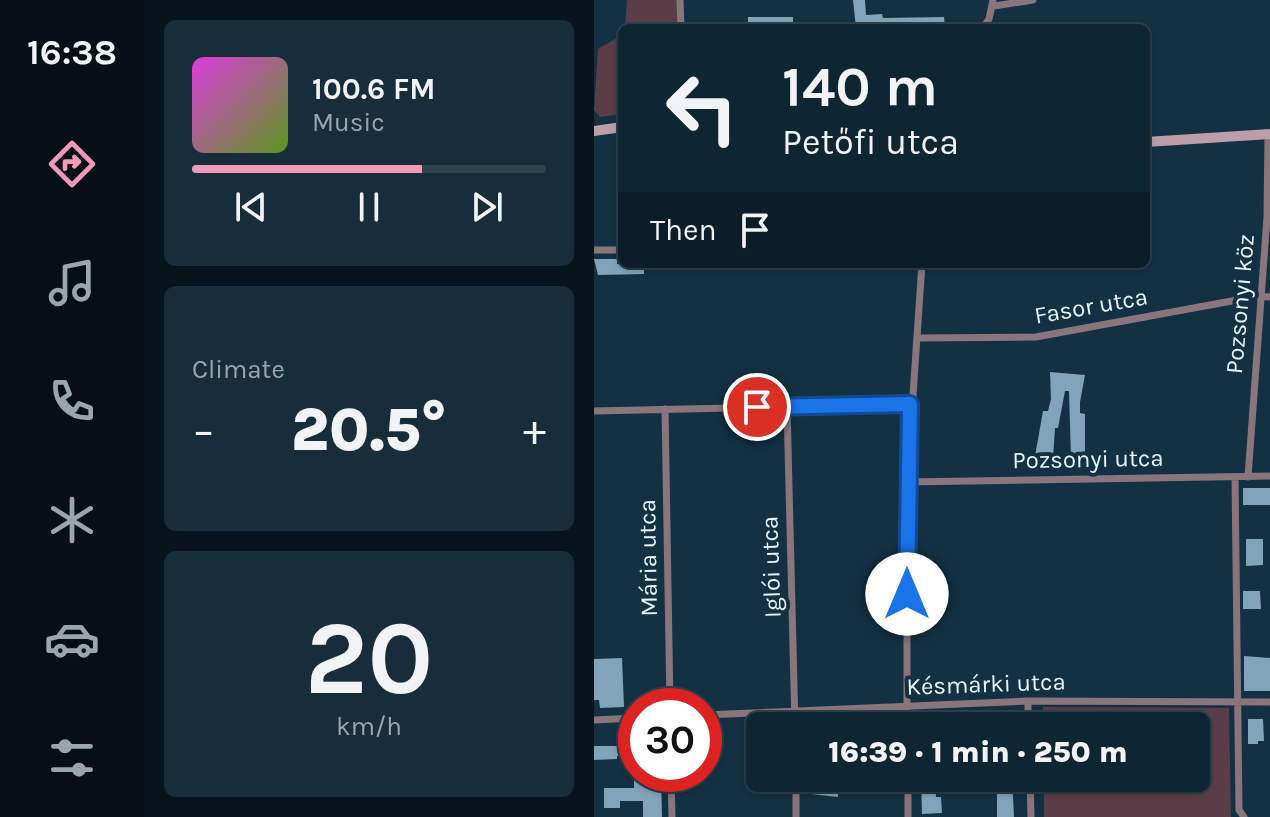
<!DOCTYPE html>
<html lang="en">
<head>
<meta charset="utf-8">
<style>
	body { margin:0; font-family:Karla,sans-serif; background:#172d3a; color:#f1f3f6; height:100vh; display:flex; flex-direction:column; font-size:30px; white-space:nowrap }
	* { box-sizing:border-box; margin:0 }
	p { font-size:26px; color:#9ba5ac }
	.icon { flex:none; width:44px; height:44px; fill:none; stroke:currentColor; stroke-width:2; stroke-linecap:round; stroke-linejoin:round }
	.map { position:relative; flex:1; overflow:hidden }
	.side { display:flex; flex-direction:column; gap:20px; padding:20px; background:#08141c; width:450px }
	.side>* { flex:none }
	.guide { position:absolute; left:24px; top:24px; width:532px; height:244px; border-radius:12px; box-shadow:0 2px 6px #0004,0 0 0 2px #2e424d; background:#0e2532; color:#f1f3f6; overflow:hidden }
	.speed { position:absolute; left:24px; top:688px; display:flex; gap:16px; font-size:40px; font-weight:700; text-align:center }
	.speed>* { display:grid; place-content:center; width:104px; height:104px; border-radius:50%; background:#0e2532; box-shadow:0 2px 6px #0004,0 0 0 2px #2e424d; line-height:1 }
	.speed .limit { border:12px solid #d22; background:#fff; color:#111 }
	.pin { position:absolute; display:grid; place-items:center; width:68px; height:68px; color:#fff; margin:-34px; border:4px solid #fff; border-radius:50%; box-shadow:0 2px 8px #0007 }
	.me { position:absolute; width:88px; margin:-44px; rotate:0deg; stroke-linejoin:round; filter:drop-shadow(0 0 6px #0008) }
	.turn { display:flex; align-items:center; gap:28px; height:168px; padding:0 32px; font-size:36px }
	.turn .icon { width:104px; height:104px; stroke-width:2.5 }
	.turn b { display:block; font-size:56px; line-height:68px }
	.then { display:flex; align-items:center; height:76px; padding:0 32px; background:#0003; gap:16px; font-size:30px }
	.big { font-size:60px; font-weight:800; line-height:1.1 }
	.side .tile { flex:1; display:flex; flex-direction:column; justify-content:center; gap:12px; min-width:0; padding:0 28px; border-radius:12px; background:#172d3a }
	.side .dial { align-items:center; gap:0 }
	.dial b { font-size:104px; line-height:1 }
	.song { display:flex; align-items:center; gap:24px }
	.cover { width:96px; height:96px; border-radius:12px; background:linear-gradient(135deg,hsl(300 70% 55%),hsl(90 70% 35%)) }
	.played { height:8px; border-radius:4px; background:linear-gradient(90deg,#f09ab7 65%,#2e424d 65%) }
	.keys { display:flex; justify-content:space-around; direction:ltr }
	.heat { display:flex; justify-content:space-between; align-items:center; font-size:44px; direction:ltr }
	.trip { position:absolute; left:152px; top:712px; width:464px; height:80px; border-radius:12px; background:#0e2532; box-shadow:0 2px 6px #0004,0 0 0 2px #2e424d; font-weight:800; line-height:80px; text-align:center }
	main { display:flex; flex:1; min-height:0 }
	.tab-bar { display:flex; flex-direction:column; width:144px; justify-content:space-around; align-items:center; background:#060f14; color:#9ba5ac }
	.tab-bar .icon { width:56px; height:56px }
	.tab-bar .active { color:#f09ab7 }
	.tab-bar b { font-size:36px; color:#f1f3f6 }
	.map>svg:first-child { display:block }
</style>
</head>
<body>
<main>
<nav class="tab-bar">
<b>16:38</b>
<svg class="icon active" aria-label="directions" viewBox="0 0 24 24"><path d="M12 3l9 9-9 9-9-9zM9 14v-3h6M13 9l2 2-2 2"/></svg>
<svg class="icon" aria-label="music" viewBox="0 0 24 24"><path d="M9 18V5l10-2v13"/><circle cx="6" cy="18" r="3"/><circle cx="16" cy="16" r="3"/></svg>
<svg class="icon" aria-label="phone" viewBox="0 0 24 24"><path d="M5 4h4l2 5-3 2q2 4 5 5l2-3 5 2v4C11 20 4 13 5 4z"/></svg>
<svg class="icon" aria-label="climate" viewBox="0 0 24 24"><path d="M12 3v18M4 7l16 10M4 17L20 7"/></svg>
<svg class="icon" aria-label="car" viewBox="0 0 24 24"><path d="M5 17H2v-5l4-1 3-4h7l3 4 3 1v5h-3M9 17h6M6 11h13"/><circle cx="7" cy="17" r="2"/><circle cx="17" cy="17" r="2"/></svg>
<svg class="icon" aria-label="filters" viewBox="0 0 24 24"><path d="M4 7h16M4 17h16"/><circle cx="9" cy="7" r="2"/><circle cx="15" cy="17" r="2"/></svg>
</nav>
<section class="side">
<div class="tile">
<div class="song"><i class="cover"></i><div><b>100.6 FM</b><p>Music</p></div></div>
<div class="played"></div>
<div class="keys"><svg class="icon" aria-label="previous" viewBox="0 0 24 24"><path d="M18 5L8 12l10 7zM5 5v14"/></svg><svg class="icon" aria-label="pause" viewBox="0 0 24 24"><path d="M8 5v14M16 5v14"/></svg><svg class="icon" aria-label="next" viewBox="0 0 24 24"><path d="M6 5l10 7-10 7zM19 5v14"/></svg></div>
</div>
<div class="tile"><p>Climate</p>
<div class="heat"><a>−</a><b class="big">20.5°</b><a>+</a></div>
</div>
<div class="tile dial"><b>20</b><p>km/h</p></div>
</section>
<div class="map">
<svg width="676" height="817" viewBox="0 0 676 817">
	<rect width="100%" height="100%" fill="#133143"/>
	<path fill="#593e47" d="M33,0H84L85,28H31Z
		M28,35V114L6,117L0,110L4,49Z
		M449,707L635,708L637,817H450V778H602V726H449Z"/>
	<path fill="#81a4bb" d="M259,0H271L272,15L288,14L289,18L350,17L351,28H262Z
		M154,17H199V28H154Z
		M0,259H23V264H50V274L4,275Z
		M456,372L491,375L486,402V413L491,414V458L477,459L475,391H471L464,428H461L459,459L441,456L449,411H454L457,399Z
		M649,488H676V505H649Z
		M652,539H669V565L652,566Z
		M649,591H666L667,609H649Z
		M650,656L676,658V691H650Z
		M28,658L30,707L6,708L5,700H0V659Z
		M456,715H475L479,719V726H450V721Z
		M654,719H669L670,741H664V744H654Z
		M23,736H42V753L23,756V759L0,760V746H23Z
		M40,774H67L68,817H49V801H26V808H10V788H40Z
		M217,778L243,782L244,797L217,794Z
		M327,778H341L342,797H347L348,813L328,814Z
		M403,778H418L420,817H403Z"/>
	<g fill="none" stroke-linecap="round" stroke-linejoin="round">
		<path stroke="#88767c" stroke-width="7" d="M86,0L87,28
			M400,6L439,0
			M389,28L395,19L399,0
			M0,250H28
			M323,338L442,337L665,296L676,297
			M193,407L201,726
			M71,409L76,706
			M0,411L316,404
			M641,477L645,810L650,817
			M654,477L673,217L674,135
			M313,482L676,476
			M434,701V726
			M110,715L434,701L676,702
			M0,720L42,718
			M313,726V482L328,264
			M77,774L78,817
			M202,778V817
			M314,778V817
			M436,778L437,817"/>
		<path stroke="#bb9fa8" stroke-width="10" d="M0,131L28,127
			M552,142L676,134"/>
	</g>
	<g fill="none" stroke-linecap="round" stroke-linejoin="round">
		<defs>
			<path id="route" d="M163,407L316,404L313,594"/>
		</defs>
		<use href="#route" stroke="#114b97" stroke-width="20"/>
		<use href="#route" stroke="#1a73e8" stroke-width="14"/>
	</g>
	<g text-anchor="middle" dominant-baseline="central" stroke-width="8" stroke-linejoin="round" paint-order="stroke">
		<g font-size="24" fill="#e6f4fe" stroke="#133143">
			<text transform="translate(646 304) rotate(-85)">Pozsonyi köz</text>
			<text transform="translate(497 306) rotate(-10)">Fasor utca</text>
			<text transform="translate(494 459) rotate(-1)">Pozsonyi utca</text>
			<text transform="translate(54 558) rotate(-91)">Mária utca</text>
			<text transform="translate(177 567) rotate(-92)">Iglói utca</text>
			<text transform="translate(392 684) rotate(-2)">Késmárki utca</text>
		</g>
	</g>
</svg>
<div class="speed"><div class="limit">30</div></div>
<div class="pin" style="left:163px;top:407px;background:#d93025"><svg class="icon" aria-label="arrive" viewBox="0 0 24 24"><path d="M6 21V4h12l-3 4 3 4H6"/></svg></div>
<svg class="me" style="left:313px;top:594px" viewBox="-20 -20 40 40"><circle r="19" fill="#fff"/><path d="M0-13L10 11 0 6-10 11z" fill="#1a73e8"/></svg>
<div class="trip">16:39 · 1 min · 250 m</div>
<div class="guide">
<div class="turn"><svg class="icon" aria-label="left" viewBox="0 0 24 24"><path d="M17 20v-9H6M10 6l-5 5 5 5"/></svg><div><b>140 m</b>Petőfi utca</div></div>
<div class="then">Then<svg class="icon" aria-label="arrive" viewBox="0 0 24 24"><path d="M6 21V4h12l-3 4 3 4H6"/></svg></div>
</div>
</div>
</main>
</body>
</html>
